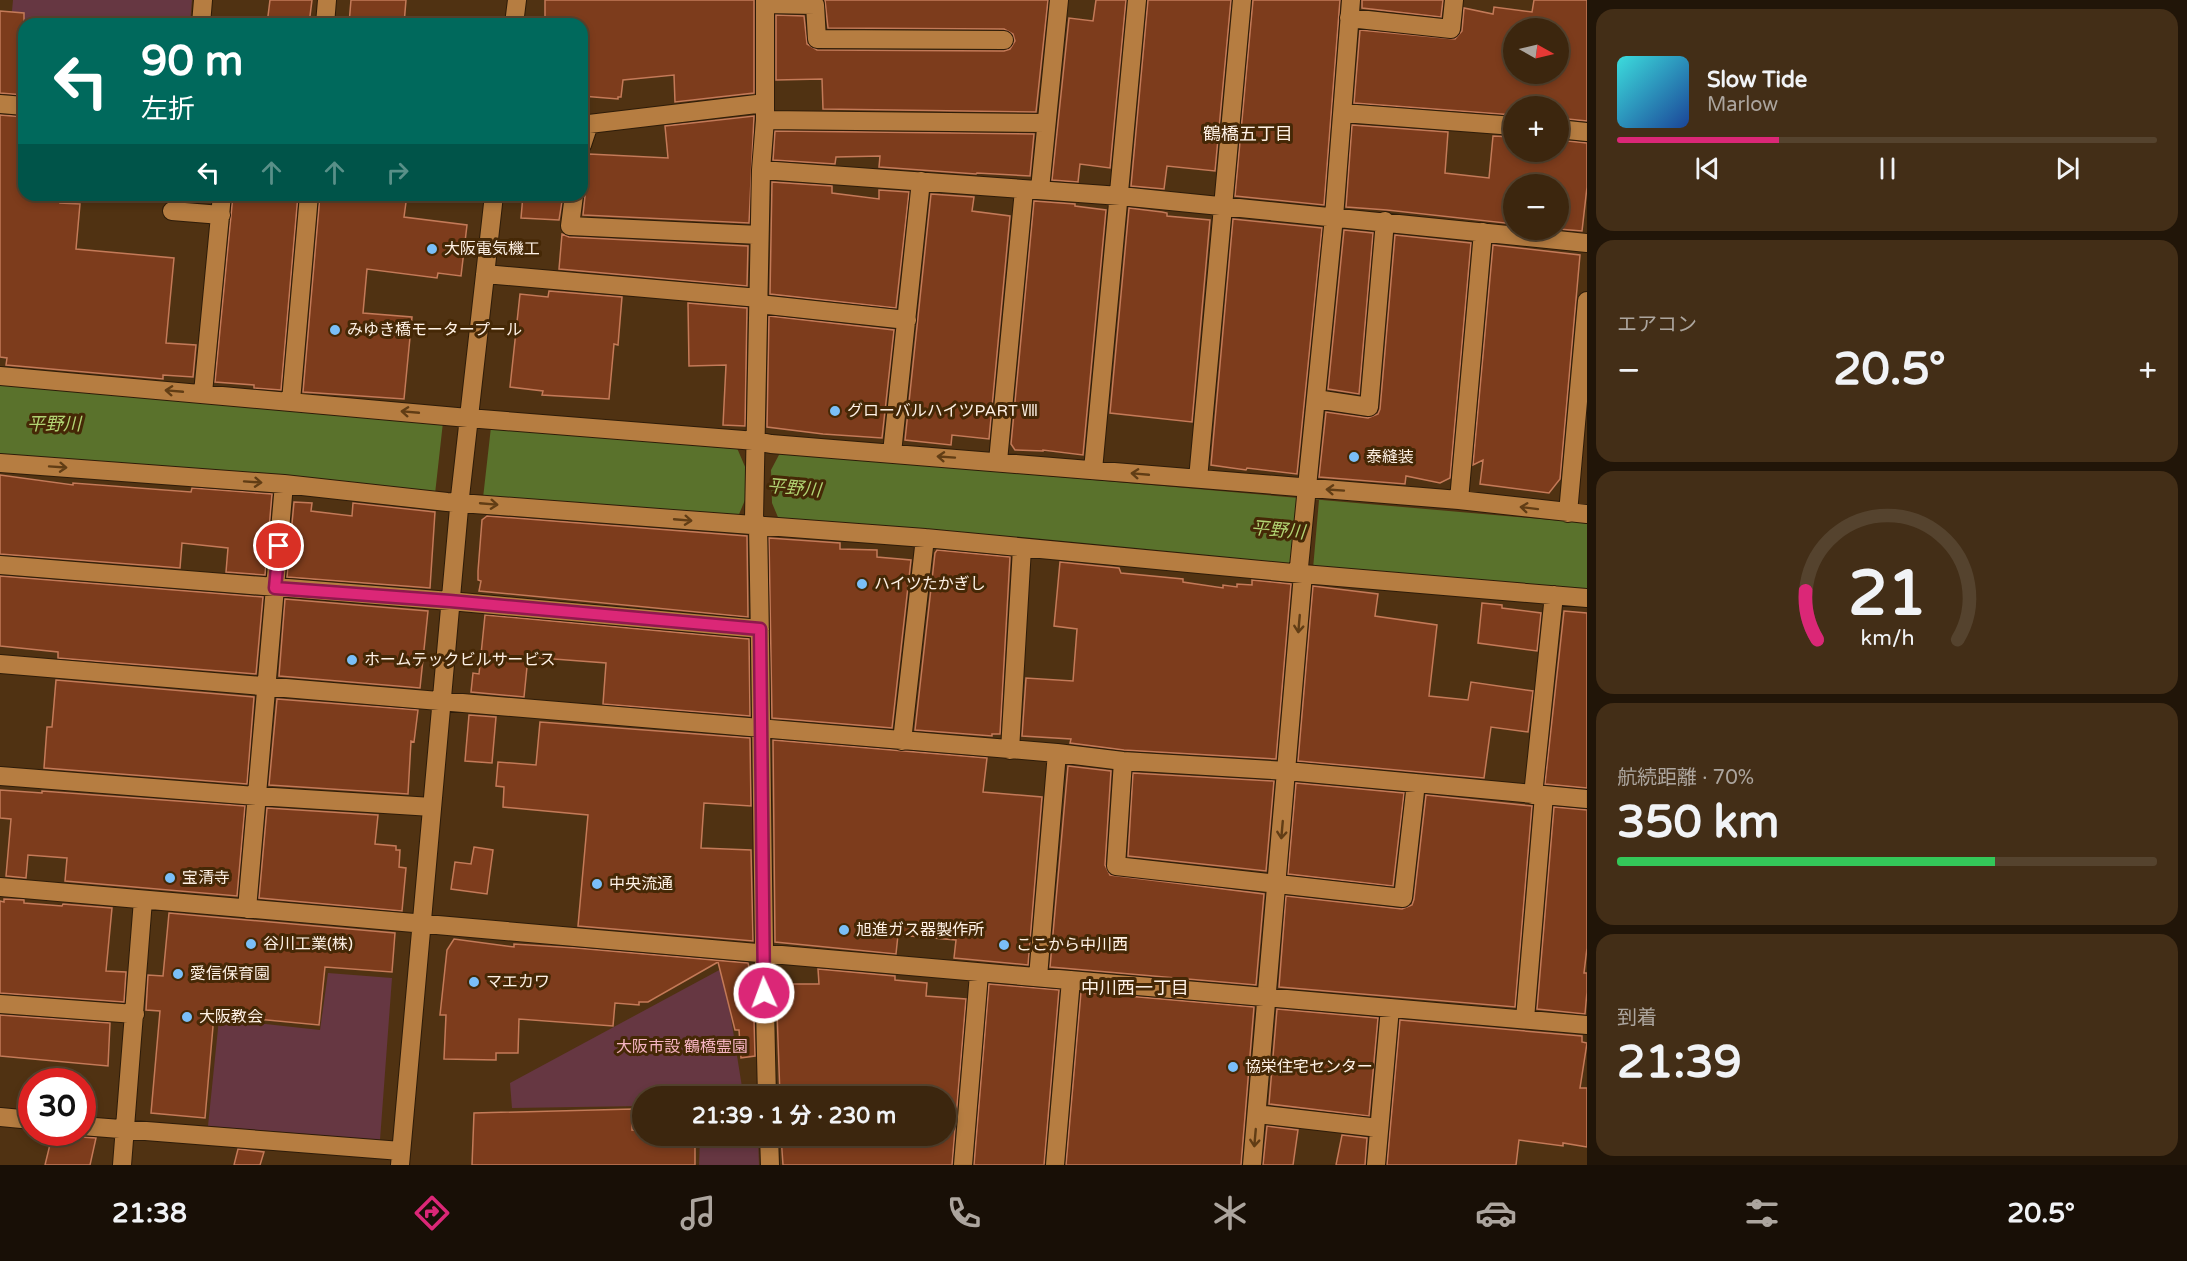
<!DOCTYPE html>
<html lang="ja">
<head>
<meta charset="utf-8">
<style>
	body { margin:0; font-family:"Varela Round","Noto Sans JP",sans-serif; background:#432e17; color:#f1f3f6; height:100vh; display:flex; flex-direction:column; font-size:22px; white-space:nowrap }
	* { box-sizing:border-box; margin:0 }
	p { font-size:20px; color:#aca59e }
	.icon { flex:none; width:33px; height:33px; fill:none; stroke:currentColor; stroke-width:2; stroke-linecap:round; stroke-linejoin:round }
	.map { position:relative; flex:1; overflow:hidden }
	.drawer { display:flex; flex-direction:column; gap:9px; padding:9px; background:#211508; width:600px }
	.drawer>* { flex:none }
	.top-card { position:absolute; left:18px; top:18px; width:570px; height:183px; border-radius:18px; box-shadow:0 3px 9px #0003,0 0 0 2px #55432e; background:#00695c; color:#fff; overflow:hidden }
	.needle { width:39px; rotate:98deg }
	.tools { position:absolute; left:1503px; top:18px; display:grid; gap:12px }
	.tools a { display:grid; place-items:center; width:66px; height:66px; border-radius:50%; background:#3c260e; box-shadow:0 3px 9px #0003,0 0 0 2px #55432e; font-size:30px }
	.speed { position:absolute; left:18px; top:1068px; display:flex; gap:12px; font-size:30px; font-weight:700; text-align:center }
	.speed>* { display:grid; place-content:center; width:78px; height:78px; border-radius:50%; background:#3c260e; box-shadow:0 3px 9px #0003,0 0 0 2px #55432e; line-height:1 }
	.speed .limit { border:9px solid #d22; background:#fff; color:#111 }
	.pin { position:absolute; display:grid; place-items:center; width:51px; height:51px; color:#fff; margin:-26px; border:3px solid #fff; border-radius:50%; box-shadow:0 2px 6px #0007 }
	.me { position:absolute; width:66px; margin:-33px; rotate:358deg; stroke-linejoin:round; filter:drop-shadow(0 0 4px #0008) }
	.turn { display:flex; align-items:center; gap:21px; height:126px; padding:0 24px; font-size:27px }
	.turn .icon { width:78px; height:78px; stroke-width:2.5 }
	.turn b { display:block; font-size:42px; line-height:51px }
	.lanes { display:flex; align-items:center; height:57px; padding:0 24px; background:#0003; justify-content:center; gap:30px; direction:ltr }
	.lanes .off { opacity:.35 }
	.big { font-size:45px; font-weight:700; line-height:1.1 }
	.drawer .card { flex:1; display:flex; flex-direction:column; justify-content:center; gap:9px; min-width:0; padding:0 21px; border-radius:18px; background:#432e17 }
	.drawer .dial { align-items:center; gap:0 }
	.dial svg { height:156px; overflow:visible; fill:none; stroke:#55432e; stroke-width:7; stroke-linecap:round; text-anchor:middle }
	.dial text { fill:#f1f3f6; stroke:none }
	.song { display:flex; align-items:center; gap:18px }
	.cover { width:72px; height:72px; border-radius:9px; background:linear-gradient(135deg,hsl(180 70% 55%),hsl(220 70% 35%)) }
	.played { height:6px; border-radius:3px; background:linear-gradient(90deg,#db2777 30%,#55432e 30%) }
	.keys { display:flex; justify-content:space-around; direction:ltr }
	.heat { display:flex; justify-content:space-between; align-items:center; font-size:33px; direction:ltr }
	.charge { height:9px; border-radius:4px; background:linear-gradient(90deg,#34c759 70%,#55432e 0) }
	.trip { position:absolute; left:632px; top:1086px; width:324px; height:60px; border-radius:30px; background:#3c260e; box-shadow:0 3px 9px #0003,0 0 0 2px #55432e; font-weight:700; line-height:60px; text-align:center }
	.tabs { display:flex; height:96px; justify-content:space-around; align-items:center; background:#180f06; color:#aca59e }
	.tabs .icon { width:42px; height:42px }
	.tabs .on { color:#db2777 }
	.tabs b { font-size:27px; color:#f1f3f6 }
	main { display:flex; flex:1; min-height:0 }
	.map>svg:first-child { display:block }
</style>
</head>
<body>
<main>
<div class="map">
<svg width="1587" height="1165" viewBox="0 0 1587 1165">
	<rect width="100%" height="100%" fill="#503212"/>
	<path fill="#663742" d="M13,0H192L190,24H24L8,55Z
		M723,968L742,1087L758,1088V1096H642V1106L512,1108L510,1083Z
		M328,973L392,978L380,1140L208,1126L219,1019L320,1030Z
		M700,1136H758L759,1165H699Z"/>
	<path fill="#5a722c" d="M0,385L1587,523V590L0,454Z"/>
	<path fill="#503212" d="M443,422L491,427L483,498L435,494Z
		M737,448L781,451L771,470L772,503L780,522L737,519L745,500L746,469Z
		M1298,498L1319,500L1313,569L1292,566Z"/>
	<path fill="#7d3c1c" stroke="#c47a58" stroke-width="1.5" fill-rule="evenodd" d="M270,0H312L309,24H267Z
		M351,0H406L404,24H349Z
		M545,0H754V93L675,102L674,75L623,80L621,97H618V99L582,96V24H545Z
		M825,0H1048L1036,112L823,109L822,79L776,80V15L804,16L807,44L817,50L1004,51L1010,49L1015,41L1013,34L1004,29L828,28Z
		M1096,0H1126L1110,168L1080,164L1078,182L1052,180L1069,18L1093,21Z
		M1148,0H1231L1215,171L1167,166L1164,189L1131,186Z
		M1253,0H1340L1324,205L1235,196Z
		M1362,0H1443L1441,17L1362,8Z
		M1534,0H1587V121L1558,118V106H1514V115L1354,103L1360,30L1455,39L1462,31L1464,8L1493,14L1494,7L1532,12ZM1514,28H1558V74H1514Z
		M0,11L24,13V95L0,93Z
		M0,115L24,117V195L61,198L60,203L80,204L76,249L174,258L166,343L196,345L193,377L163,375V379L6,365L7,358L0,357Z
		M754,116L749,223L583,215L585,196L582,187V156L589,154L668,158L665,126Z
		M1352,125L1448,132L1445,173L1489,178L1493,136L1514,137V152H1558V140L1587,143V187L1582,231L1558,229V184H1514V224L1387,210L1346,207Z
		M775,131L1034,134L1030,176L977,173L976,174L879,167L880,156L836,157L835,164L773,160Z
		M772,182L832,186V193L879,199V190L909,192L896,308L770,294Z
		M931,194L974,197L972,211L1010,216L989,439L952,435L951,445L905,440Z
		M233,195H298L281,390L254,388V385L215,382Z
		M320,195H407L404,217L467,225L461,276L438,273L437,278L367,269L363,313L412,317L404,399L303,392Z
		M523,195H563L559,220L521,218Z
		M1034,201L1075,204V206L1106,210L1083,455L1043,450V451L1015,450L1011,444Z
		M1129,208L1162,212L1167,213V216L1210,220L1192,422L1110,413Z
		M1233,219L1322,228L1297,474L1247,468L1246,470L1211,465Z
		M1344,230L1373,233L1359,394L1328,389Z
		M562,234L569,237L748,246L747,286L559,269Z
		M1395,235L1471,243L1450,478L1440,483L1406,476L1405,484L1319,477L1326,412L1368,418L1378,414L1380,409Z
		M1493,245L1580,255L1560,479L1549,493L1480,484L1483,460L1473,465Z
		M549,291L622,297L618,345L614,344L609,399L542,395L543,391L510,387L520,294L548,297Z
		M688,303L747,308L745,426L723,425L726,365L689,366Z
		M769,316L894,330L882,438L823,434L767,427Z
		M0,475L73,485V483L191,492L192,488L272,494L265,575L226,572L228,548L182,543L180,568L0,554Z
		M294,502L312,503L311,511L352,516L353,503L435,512L430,588L287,577Z
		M487,516L747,536L748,617L479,591L481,581L478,580V571L482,520Z
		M769,538L840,543V549L877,550V557L911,560L892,728L772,718Z
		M937,550L1010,557L1000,734H992V736L915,730L935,553Z
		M1060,562L1119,568L1121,573L1183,579V582L1223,588V585L1237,587V584L1252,585V580L1291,584L1276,759L1124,750L1070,743L1071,739L1022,736L1026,678L1073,681L1077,629L1054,626Z
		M0,576L263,597L256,674L58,658V652L0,646Z
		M1313,586L1378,594L1375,616L1437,625L1429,696L1468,700L1471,682L1533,691L1528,732L1491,727L1484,778L1298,761Z
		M285,599L428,611L420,688L279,676Z
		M1482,603L1502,605V608L1541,613L1537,651L1478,643Z
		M1564,611L1587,613V788L1545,784Z
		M485,615L749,639L750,716L603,704L606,663L528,657L524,697L471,692L473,673L479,674Z
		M56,680L254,697L247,784L44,768L47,727H52Z
		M277,699L418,710L414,742L411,741L408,794L269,785Z
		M469,715L496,717L492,763L465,761Z
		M540,722L750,738L751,806L704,803L701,848L751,850L753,941L578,926L588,815L503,807L504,787L496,786L498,762L536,765Z
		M773,740L987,758L983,792L1042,797L1028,965L954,958L956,940L898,935L896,954L775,942Z
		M1068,766L1111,771L1105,865L1110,875L1264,894L1256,985L1050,967Z
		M1133,773L1274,781L1266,871L1128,856Z
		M1296,783L1404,793L1393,886L1288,874Z
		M0,790L42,793V791L245,806L237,896L65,881L67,858L28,855L26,878L6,876L11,819L0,818Z
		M1426,795L1532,806L1515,1007L1279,987L1286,896L1402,909L1412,905L1414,899Z
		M1554,807L1587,810V948L1584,973H1587V992L1585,1014L1537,1009Z
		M267,808L378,815L375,844L396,846V850H400L399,867L406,868L402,911L259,898Z
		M474,847L493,850L487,894L451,889L455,862L471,864Z
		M4,899L24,900V903L62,906L63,904L112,908L106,971L126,972L124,1002L0,993V901L4,902Z
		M169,913L395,933L392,972L325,967L319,1025L214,1015L205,1118L151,1113L160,1011L146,1010L148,975L163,976Z
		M454,939L514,947V944L576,948L748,963L753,984L755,1056L741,1058L739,1030H735L718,962L648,1002H639V1005L615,1003L613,1026L519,1019L518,1053H496V1060L444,1059L446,1015H440L447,950Z
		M818,969L895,976V980L927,983L926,996L966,999L952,1165H783L781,1136H945V1096H780L776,984H819Z
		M989,984L1059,990L1044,1165H974Z
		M1081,992L1254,1007L1241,1165H1066Z
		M1277,1009L1378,1018L1369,1116L1269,1104Z
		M0,1015L110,1023L108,1066L0,1056Z
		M1400,1020L1582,1036V1042L1587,1043L1580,1088H1587V1147L1563,1143V1146L1519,1140L1516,1165H1387Z
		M633,1109L632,1130L642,1131V1136H695V1165H472L474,1113Z
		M1267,1126L1298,1130L1293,1165H1263Z
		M53,1132H73L81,1137L96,1138L90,1165H45Z
		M1342,1135L1367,1138L1365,1165H1336Z
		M238,1149L264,1152L260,1165H234Z"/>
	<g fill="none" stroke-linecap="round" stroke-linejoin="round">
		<defs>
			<path id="minor" d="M765,0V120L761,170L754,518L758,526C762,716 762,906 767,1096
				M765,4L815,5L817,39L1004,40
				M1349,18L1451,29L1454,0
				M201,24L203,0
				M325,24L327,0
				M514,24L517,0
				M0,104L24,106
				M1343,113L1514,126
				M765,120L1046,123
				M1558,129L1587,132
				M582,145L589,124L765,103
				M761,170L1120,196L1587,243
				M1040,189L1059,0
				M574,195L570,226L759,235
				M172,211L221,215
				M485,274L759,298
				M759,304L907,320
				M0,376L468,418L756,441L771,444L1459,500L1587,514
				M203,393L222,195
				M1316,399L1369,407L1385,221
				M291,401L309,195
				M892,453L921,181
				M998,461L1024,190
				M0,463L284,484L447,502L925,538L1303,574L1587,598
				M1093,470L1137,0
				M1198,479L1242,0
				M1459,500L1483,232
				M1568,513L1587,301
				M0,565L450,601L760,629
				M0,664L1057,753L1123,761L1287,771L1587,799
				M902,741L925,538
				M1010,750L1022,548
				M1123,761L1116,866L1403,898L1416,783
				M0,776L257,796L432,807
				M1533,795L1554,595
				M0,887L1587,1025
				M247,909L284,484
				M1038,977L1057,753
				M0,1004L135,1014
				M1525,1019L1544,795
				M1257,1114L1379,1128
				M0,1117L32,1120
				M82,1126L401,1151
				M769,1136L770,1165
				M122,1165L143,900
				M400,1165L460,497L494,195
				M963,1165L979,974
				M1055,1165L1071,980
				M1252,1165L1303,574L1299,567L1334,217L1351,0
				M1376,1165L1390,1008"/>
		</defs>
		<use href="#minor" stroke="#2e1c09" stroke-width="20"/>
		<use href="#minor" stroke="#b67d41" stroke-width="18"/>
	</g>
	<defs><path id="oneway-shaft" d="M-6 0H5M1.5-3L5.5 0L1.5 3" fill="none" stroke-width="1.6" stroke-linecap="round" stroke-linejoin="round" transform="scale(1.5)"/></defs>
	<g stroke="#613d15">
		<use href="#oneway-shaft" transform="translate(174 391) rotate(-175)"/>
		<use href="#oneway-shaft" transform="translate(410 412) rotate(-175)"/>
		<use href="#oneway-shaft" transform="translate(946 457) rotate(-176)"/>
		<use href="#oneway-shaft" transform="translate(58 467) rotate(4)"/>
		<use href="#oneway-shaft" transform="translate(1140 474) rotate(-175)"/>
		<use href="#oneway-shaft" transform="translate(253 482) rotate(4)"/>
		<use href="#oneway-shaft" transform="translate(1335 490) rotate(-176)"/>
		<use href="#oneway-shaft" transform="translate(489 504) rotate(5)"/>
		<use href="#oneway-shaft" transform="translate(1529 508) rotate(-173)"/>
		<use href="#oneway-shaft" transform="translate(683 520) rotate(5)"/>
		<use href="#oneway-shaft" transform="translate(1299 624) rotate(95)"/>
		<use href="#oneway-shaft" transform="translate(1282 830) rotate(95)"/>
		<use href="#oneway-shaft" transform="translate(1255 1138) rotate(95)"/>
	</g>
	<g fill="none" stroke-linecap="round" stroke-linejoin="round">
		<defs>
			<path id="route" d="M279,546L275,588L450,601L760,629L764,993"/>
		</defs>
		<use href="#route" stroke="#8e194d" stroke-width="15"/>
		<use href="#route" stroke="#db2777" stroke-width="10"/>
	</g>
	<g fill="#7abff8" stroke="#452806" stroke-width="2">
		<circle cx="432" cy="249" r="6"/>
		<circle cx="335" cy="330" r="6"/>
		<circle cx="835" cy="411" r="6"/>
		<circle cx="1354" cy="457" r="6"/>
		<circle cx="862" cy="584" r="6"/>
		<circle cx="352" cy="660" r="6"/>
		<circle cx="170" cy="878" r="6"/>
		<circle cx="597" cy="884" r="6"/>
		<circle cx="844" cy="930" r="6"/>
		<circle cx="251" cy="944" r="6"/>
		<circle cx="1004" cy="945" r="6"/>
		<circle cx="178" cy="974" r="6"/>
		<circle cx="474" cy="982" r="6"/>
		<circle cx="187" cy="1017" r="6"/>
		<circle cx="1233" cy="1067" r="6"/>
	</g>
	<g text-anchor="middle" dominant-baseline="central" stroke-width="6" stroke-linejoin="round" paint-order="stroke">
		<g font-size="16" fill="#fef1e5" stroke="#452806" text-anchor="start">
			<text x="444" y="249">大阪電気機工</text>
			<text x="347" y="330">みゆき橋モータープール</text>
			<text x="847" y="411">グローバルハイツPART Ⅷ</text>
			<text x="1366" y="457">泰縫装</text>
			<text x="874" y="584">ハイツたかぎし</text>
			<text x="364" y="660">ホームテックビルサービス</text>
			<text x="182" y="878">宝清寺</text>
			<text x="609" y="884">中央流通</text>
			<text x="856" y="930">旭進ガス器製作所</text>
			<text x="263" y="944">谷川工業(株)</text>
			<text x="1016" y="945">ここから中川西</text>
			<text x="190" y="974">愛信保育園</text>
			<text x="486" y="982">マエカワ</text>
			<text x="199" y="1017">大阪教会</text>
			<text x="1245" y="1067">協栄住宅センター</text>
		</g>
		<g font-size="16" fill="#f6b4c2" stroke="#452806">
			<text x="682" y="1047">大阪市設 鶴橋霊園</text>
		</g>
		<g font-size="18" fill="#fef1e5" stroke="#452806">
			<text x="1248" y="134">鶴橋五丁目</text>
			<text x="1135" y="988">中川西一丁目</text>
		</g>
		<g font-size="18" font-style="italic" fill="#b2d473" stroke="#452806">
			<text x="54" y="424">平野川</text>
			<text transform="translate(794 488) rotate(5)">平野川</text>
			<text transform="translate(1278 530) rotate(5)">平野川</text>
		</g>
	</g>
</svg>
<div class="tools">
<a><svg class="needle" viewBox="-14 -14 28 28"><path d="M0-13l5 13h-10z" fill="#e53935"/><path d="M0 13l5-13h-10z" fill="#aca59e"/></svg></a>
<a>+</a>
<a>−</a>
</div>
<div class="speed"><div class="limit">30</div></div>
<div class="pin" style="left:279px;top:546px;background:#d93025"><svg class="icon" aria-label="arrive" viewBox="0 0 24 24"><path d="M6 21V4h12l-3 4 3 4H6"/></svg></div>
<svg class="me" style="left:764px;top:993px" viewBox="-20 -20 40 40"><circle r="17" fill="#db2777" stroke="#fff" stroke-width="3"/><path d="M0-11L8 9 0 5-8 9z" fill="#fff"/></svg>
<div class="trip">21:39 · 1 分 · 230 m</div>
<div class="top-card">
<div class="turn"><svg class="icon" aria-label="left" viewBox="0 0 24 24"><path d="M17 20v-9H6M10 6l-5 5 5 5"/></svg><div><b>90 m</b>左折</div></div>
<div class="lanes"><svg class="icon" aria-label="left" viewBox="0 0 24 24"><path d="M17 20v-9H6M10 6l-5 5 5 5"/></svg><svg class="icon off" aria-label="ahead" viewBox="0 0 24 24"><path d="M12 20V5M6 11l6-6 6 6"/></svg><svg class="icon off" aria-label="ahead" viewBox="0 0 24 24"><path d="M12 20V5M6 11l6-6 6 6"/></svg><svg class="icon off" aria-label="right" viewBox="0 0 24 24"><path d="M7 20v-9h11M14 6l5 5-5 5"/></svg></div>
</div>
</div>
<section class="drawer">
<div class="card">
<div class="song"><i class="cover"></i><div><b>Slow Tide</b><p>Marlow</p></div></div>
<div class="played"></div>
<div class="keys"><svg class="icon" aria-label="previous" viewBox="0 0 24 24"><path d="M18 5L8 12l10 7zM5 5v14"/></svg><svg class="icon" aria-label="pause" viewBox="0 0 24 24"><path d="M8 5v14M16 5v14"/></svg><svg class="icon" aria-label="next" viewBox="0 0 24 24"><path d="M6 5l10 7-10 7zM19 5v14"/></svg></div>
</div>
<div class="card"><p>エアコン</p>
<div class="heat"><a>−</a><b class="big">20.5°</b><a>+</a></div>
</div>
<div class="card dial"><svg viewBox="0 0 100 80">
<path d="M14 69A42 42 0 1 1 86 69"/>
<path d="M14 69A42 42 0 0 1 8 44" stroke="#db2777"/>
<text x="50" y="56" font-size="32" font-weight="700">21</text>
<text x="50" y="72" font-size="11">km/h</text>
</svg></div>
<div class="card"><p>航続距離 · 70%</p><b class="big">350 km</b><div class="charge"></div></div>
<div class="card"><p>到着</p><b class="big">21:39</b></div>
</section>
</main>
<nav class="tabs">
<b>21:38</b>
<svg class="icon on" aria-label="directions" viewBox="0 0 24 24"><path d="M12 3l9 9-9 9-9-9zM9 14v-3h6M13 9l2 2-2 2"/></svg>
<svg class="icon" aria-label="music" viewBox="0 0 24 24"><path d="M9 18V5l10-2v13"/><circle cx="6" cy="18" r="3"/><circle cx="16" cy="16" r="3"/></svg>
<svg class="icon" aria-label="phone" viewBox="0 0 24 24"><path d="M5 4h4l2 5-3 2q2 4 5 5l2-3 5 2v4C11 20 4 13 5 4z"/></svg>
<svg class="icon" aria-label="climate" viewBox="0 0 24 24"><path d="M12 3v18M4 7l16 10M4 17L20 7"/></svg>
<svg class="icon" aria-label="car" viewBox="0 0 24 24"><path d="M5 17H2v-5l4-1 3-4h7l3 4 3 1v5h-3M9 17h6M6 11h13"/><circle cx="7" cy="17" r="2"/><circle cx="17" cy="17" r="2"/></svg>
<svg class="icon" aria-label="filters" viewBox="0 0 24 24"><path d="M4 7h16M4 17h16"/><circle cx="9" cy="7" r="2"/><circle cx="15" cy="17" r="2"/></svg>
<b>20.5°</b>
</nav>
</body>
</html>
